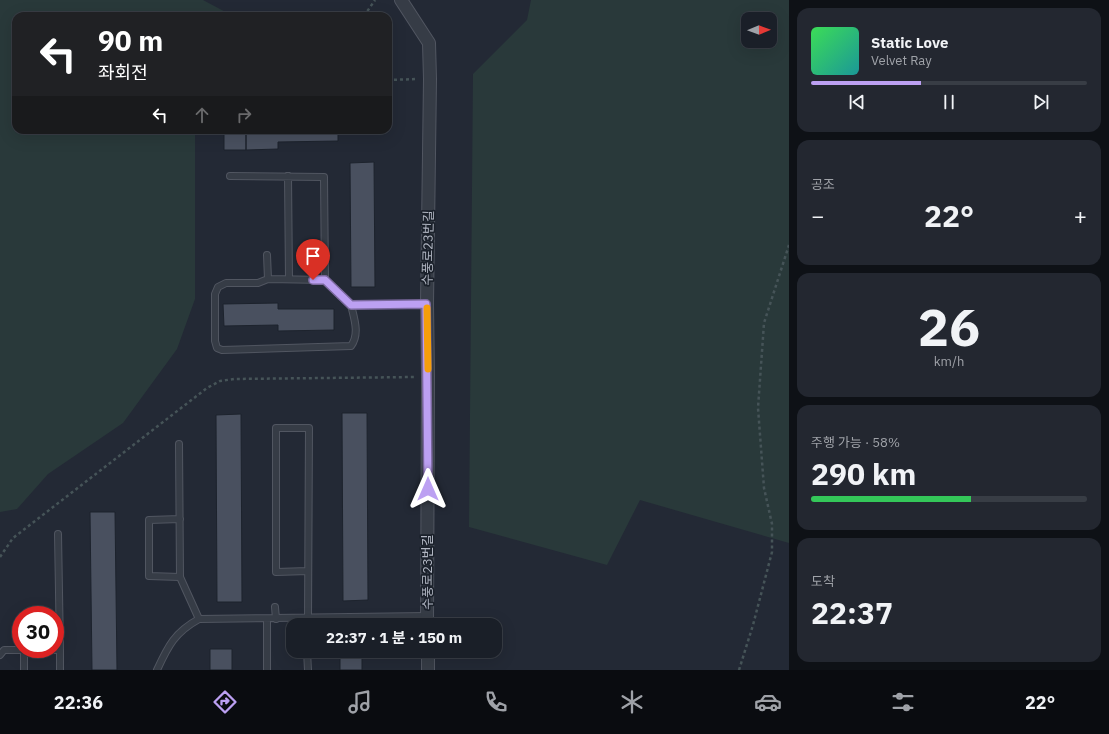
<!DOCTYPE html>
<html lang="ko">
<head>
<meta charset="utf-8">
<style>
	body { margin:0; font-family:"IBM Plex Sans","Noto Sans KR",sans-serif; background:#232730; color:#f1f3f6; height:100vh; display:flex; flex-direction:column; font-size:15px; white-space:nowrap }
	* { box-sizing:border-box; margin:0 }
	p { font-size:13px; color:#9fa2a8 }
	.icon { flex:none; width:22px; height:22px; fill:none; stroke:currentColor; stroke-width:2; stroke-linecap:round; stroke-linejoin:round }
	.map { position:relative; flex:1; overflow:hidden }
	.panel { display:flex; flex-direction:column; gap:8px; padding:8px; background:#0e1116; width:320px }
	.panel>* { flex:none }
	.top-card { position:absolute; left:12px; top:12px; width:380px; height:122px; border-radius:12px; box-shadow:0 4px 16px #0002,0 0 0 1px #383d45; background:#202124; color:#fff; overflow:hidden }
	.needle { width:26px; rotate:89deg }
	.buttons { position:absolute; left:741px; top:12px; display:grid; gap:8px }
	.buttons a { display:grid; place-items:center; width:36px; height:36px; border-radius:8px; background:#1a1f28; box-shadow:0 4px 16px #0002,0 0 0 1px #383d45; font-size:20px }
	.speed { position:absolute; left:12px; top:606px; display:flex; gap:8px; font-size:20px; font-weight:700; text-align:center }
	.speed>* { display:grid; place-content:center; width:52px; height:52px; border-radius:50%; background:#1a1f28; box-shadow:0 4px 16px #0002,0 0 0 1px #383d45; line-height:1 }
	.speed .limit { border:6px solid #d22; background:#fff; color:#111 }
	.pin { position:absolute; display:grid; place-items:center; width:34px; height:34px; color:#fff; margin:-41px -17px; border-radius:50% 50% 50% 0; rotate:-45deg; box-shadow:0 0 4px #0007 }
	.pin .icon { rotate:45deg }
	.me { position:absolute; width:44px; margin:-22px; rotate:0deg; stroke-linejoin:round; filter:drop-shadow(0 0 3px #0008) }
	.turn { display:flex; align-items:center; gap:14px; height:84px; padding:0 20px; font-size:18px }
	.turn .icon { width:52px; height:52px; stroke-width:2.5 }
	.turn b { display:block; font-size:28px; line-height:34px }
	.lanes { display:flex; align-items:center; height:38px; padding:0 20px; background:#0003; justify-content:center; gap:20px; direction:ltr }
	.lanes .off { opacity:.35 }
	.big { font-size:30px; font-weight:700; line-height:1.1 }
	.panel .widget { flex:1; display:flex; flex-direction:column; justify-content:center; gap:6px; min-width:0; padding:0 14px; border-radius:12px; background:#232730 }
	.panel .dial { align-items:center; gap:0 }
	.dial b { font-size:52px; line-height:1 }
	.song { display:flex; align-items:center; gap:12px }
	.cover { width:48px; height:48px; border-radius:6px; background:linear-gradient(135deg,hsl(130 70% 55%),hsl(180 70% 35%)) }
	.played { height:4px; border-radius:2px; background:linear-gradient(90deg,#bca0f2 40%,#383d45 40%) }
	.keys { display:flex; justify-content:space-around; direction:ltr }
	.heat { display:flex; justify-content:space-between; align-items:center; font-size:22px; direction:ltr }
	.charge { height:6px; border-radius:3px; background:linear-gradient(90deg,#34c759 58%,#383d45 0) }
	.trip { position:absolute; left:286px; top:618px; width:216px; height:40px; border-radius:12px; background:#1a1f28; box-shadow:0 4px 16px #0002,0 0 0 1px #383d45; font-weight:700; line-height:40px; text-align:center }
	.dock { display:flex; height:64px; justify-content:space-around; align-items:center; background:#0a0c10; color:#9fa2a8 }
	.dock .icon { width:28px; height:28px }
	.dock .selected { color:#bca0f2 }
	.dock b { font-size:18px; color:#f1f3f6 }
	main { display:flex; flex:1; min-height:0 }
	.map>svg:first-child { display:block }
</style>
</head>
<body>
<main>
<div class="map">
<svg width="789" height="670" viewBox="0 0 789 670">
	<rect width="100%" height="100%" fill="#232935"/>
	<path fill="#29393a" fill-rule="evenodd" d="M0,0H203L233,16H16V130H195V299L177,349L123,423L48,474L17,509L0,512Z
		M531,0H789V543L640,500L607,565L469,527L473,74L527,20ZM748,19H770V41H748Z"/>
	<path fill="#49505f" stroke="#1d232d" d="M224,130H246V150H224Z
		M246,130H338V141L278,142V149L246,150Z
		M374,162L375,287H351L350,163Z
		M278,303V309H334V330L278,331V325L224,326L223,304Z
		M342,413H367L368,600L343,601Z
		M241,414L242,602H217L216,415Z
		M90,512H115L117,670H92Z
		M210,649H232V670H210Z
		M340,651H362V670H340Z"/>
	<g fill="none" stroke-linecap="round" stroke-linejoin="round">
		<defs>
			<path id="lane" d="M230,176L324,177L325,280
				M288,176L289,279
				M267,255L268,279
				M351,305C354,318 360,334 351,346L222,350L217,348L215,341V294L218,287L226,283H258L268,279L325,280L351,305L427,304
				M179,444L180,577L199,619
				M180,519L149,520V576L180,577
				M58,534L60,650
				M275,607L276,619
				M267,619V670
				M308,619L309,428H276V572L308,571
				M307,651L308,670
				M0,655L4,650H60V670
				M24,670V650
				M157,670C168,646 175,632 199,619L427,616"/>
			<path id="street" d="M401,0L429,43L430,79L427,304L428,377L427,625
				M428,651V670"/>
		</defs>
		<use href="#lane" stroke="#515661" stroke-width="8"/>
		<use href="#street" stroke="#515661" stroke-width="14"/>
		<path stroke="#465458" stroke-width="2.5" stroke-dasharray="3 3" stroke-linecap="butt" d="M364,16L375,0
			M388,80L418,79
			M0,557L13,538L207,388L220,381L234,379L415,377
			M739,670L753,625L772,552V524L764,488L758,408L764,323L789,245"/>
		<use href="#lane" stroke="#363c46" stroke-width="6"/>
		<use href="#street" stroke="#363c46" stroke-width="12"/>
	</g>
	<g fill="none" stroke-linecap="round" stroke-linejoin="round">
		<defs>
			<path id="route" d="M313,280H325L351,305L426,304L428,489"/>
		</defs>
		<use href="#route" stroke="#7a689d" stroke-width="10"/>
		<use href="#route" stroke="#bca0f2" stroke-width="7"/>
		<path stroke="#f59e0b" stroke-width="7" d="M427,308L428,369"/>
	</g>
	<g text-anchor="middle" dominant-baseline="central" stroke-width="3.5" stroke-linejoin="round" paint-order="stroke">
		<g font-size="13" fill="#b1b6c2" stroke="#1b212b">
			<text transform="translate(428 248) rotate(-89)">수풍로23번길</text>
			<text transform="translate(427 572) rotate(-90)">수풍로23번길</text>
		</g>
	</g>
</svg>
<div class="buttons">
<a><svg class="needle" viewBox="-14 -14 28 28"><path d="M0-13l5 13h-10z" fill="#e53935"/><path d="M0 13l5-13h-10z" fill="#9fa2a8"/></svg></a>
</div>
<div class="speed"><div class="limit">30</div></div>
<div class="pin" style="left:313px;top:280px;background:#d93025"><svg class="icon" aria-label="arrive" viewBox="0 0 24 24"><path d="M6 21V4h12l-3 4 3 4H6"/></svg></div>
<svg class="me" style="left:428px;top:489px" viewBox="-20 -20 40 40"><path d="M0-17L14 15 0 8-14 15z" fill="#bca0f2" stroke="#fff" stroke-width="4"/></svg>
<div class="trip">22:37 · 1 분 · 150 m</div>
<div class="top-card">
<div class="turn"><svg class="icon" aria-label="left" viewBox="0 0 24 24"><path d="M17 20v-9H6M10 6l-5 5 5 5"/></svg><div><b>90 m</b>좌회전</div></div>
<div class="lanes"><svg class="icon" aria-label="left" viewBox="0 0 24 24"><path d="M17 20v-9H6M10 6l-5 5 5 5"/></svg><svg class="icon off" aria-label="ahead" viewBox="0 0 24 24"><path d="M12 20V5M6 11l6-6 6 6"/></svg><svg class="icon off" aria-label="right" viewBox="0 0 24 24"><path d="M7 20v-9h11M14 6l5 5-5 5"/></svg></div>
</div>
</div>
<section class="panel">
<div class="widget">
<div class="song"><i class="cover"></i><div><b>Static Love</b><p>Velvet Ray</p></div></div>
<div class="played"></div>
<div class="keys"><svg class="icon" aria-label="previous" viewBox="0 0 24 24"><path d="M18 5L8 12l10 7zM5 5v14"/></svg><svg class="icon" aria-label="pause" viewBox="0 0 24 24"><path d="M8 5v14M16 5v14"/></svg><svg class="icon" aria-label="next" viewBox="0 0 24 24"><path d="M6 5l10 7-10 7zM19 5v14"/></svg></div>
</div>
<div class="widget"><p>공조</p>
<div class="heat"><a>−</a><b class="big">22°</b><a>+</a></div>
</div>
<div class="widget dial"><b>26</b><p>km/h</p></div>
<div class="widget"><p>주행 가능 · 58%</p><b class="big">290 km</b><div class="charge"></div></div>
<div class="widget"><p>도착</p><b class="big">22:37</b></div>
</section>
</main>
<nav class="dock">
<b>22:36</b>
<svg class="icon selected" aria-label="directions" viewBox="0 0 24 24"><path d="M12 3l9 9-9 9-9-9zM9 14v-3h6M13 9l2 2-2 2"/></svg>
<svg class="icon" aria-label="music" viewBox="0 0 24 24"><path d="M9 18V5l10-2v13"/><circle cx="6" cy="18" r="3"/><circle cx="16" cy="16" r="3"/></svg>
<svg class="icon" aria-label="phone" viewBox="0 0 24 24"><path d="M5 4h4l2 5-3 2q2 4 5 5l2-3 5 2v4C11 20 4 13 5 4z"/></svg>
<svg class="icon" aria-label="climate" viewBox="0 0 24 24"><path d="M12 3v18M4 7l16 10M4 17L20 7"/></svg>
<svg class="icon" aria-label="car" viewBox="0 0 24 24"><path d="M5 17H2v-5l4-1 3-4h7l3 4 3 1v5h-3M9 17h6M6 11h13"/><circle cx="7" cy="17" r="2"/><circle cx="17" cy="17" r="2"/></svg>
<svg class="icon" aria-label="filters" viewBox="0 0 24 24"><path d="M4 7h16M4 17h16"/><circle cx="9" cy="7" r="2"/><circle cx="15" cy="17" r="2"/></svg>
<b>22°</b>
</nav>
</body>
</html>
